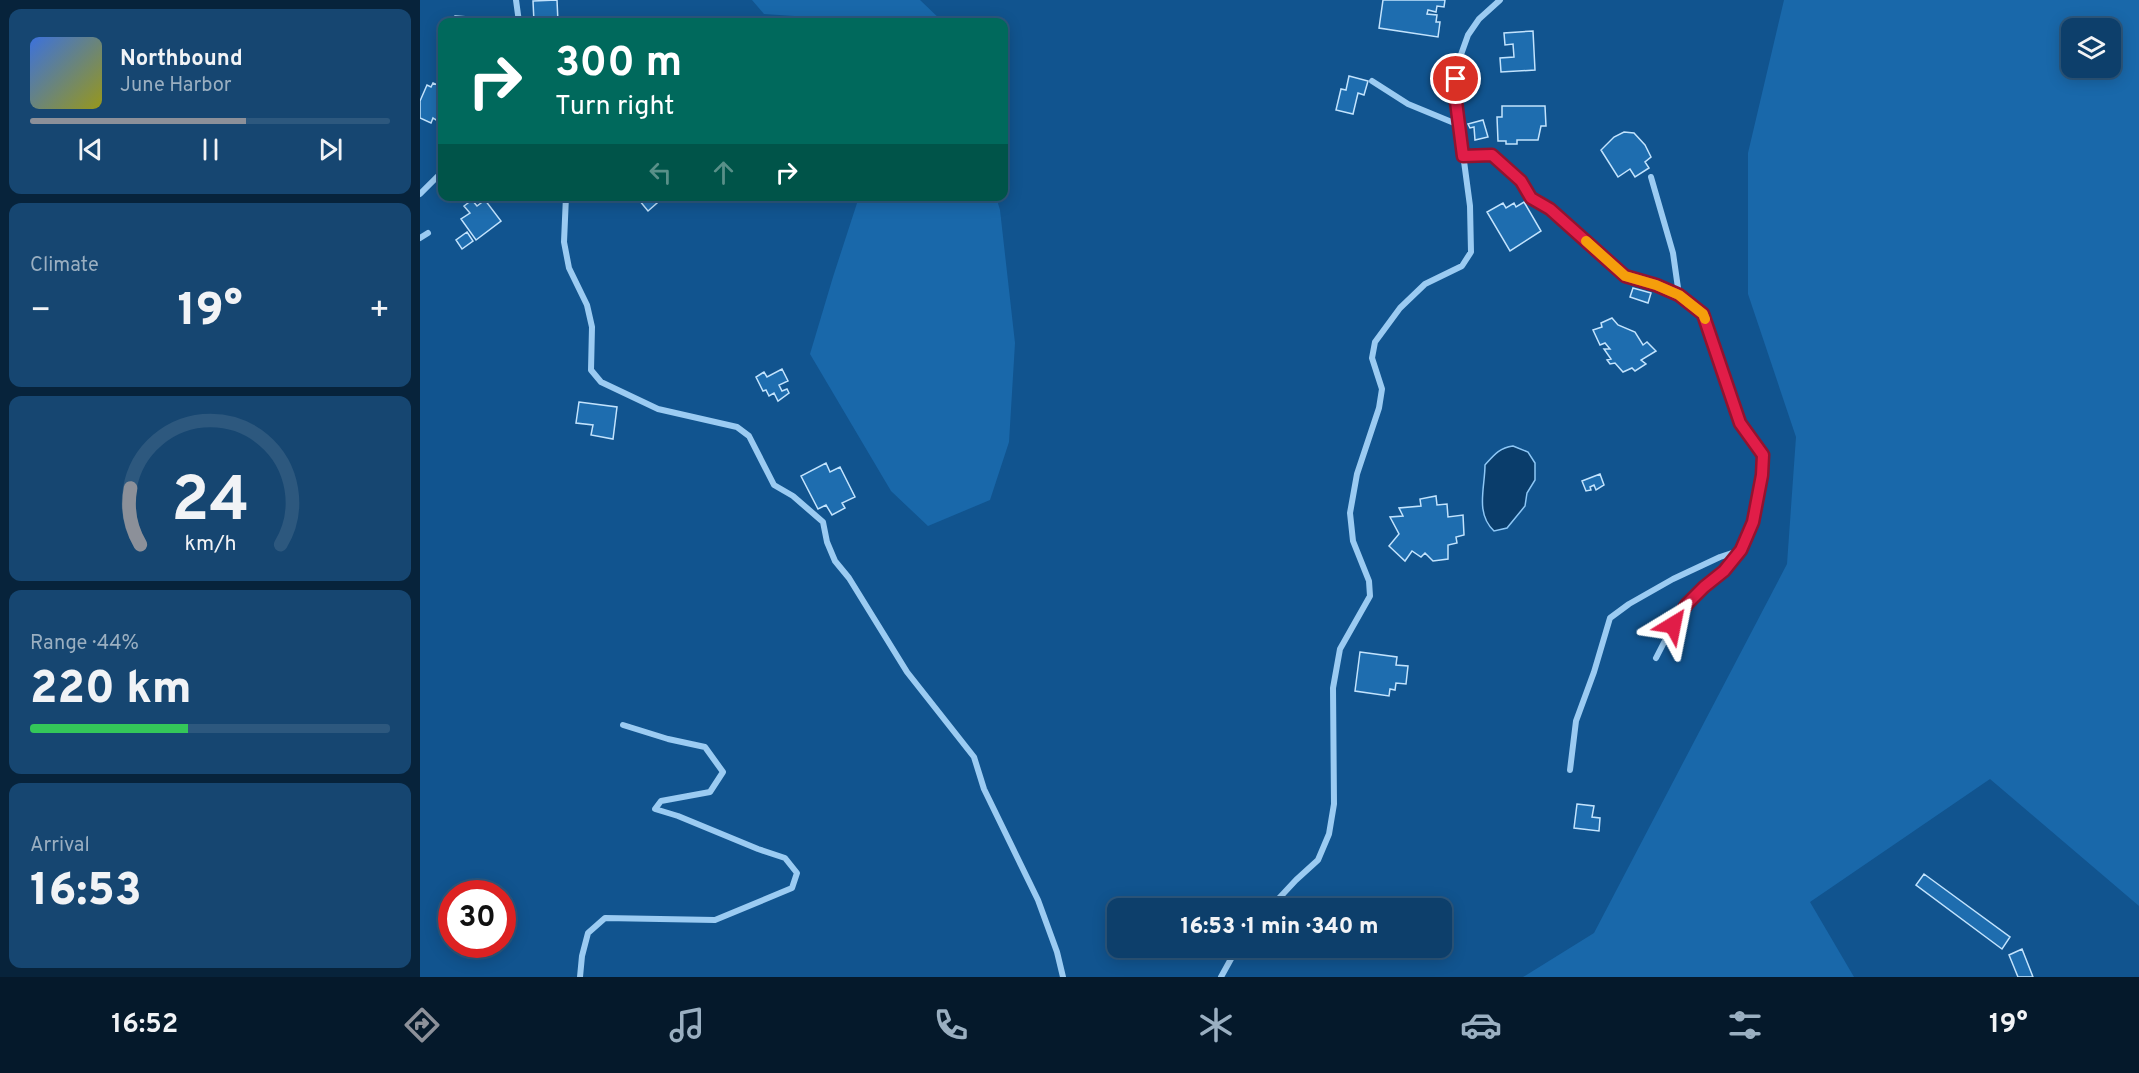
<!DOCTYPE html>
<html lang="en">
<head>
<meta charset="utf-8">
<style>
	body { margin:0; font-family:Overpass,sans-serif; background:#164671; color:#f1f3f6; height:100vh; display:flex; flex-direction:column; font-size:22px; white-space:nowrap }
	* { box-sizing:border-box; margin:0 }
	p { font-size:20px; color:#9aafc1 }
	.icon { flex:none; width:33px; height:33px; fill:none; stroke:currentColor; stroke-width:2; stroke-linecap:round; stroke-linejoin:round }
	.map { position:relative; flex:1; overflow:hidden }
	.details { display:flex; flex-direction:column; gap:9px; padding:9px; background:#07233b; width:420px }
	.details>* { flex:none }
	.guide { position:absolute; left:18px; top:18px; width:570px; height:183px; border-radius:12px; box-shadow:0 3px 15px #0003,0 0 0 2px #2d587e; background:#00695c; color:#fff; overflow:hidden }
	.tools { position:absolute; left:1641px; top:18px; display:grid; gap:12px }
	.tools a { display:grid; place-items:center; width:60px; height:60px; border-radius:12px; background:#0d3f6b; box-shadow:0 3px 15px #0003,0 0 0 2px #2d587e; font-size:30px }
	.speed { position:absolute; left:18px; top:880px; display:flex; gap:12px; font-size:30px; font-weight:700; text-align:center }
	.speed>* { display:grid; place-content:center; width:78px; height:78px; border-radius:50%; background:#0d3f6b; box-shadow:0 3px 15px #0003,0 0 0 2px #2d587e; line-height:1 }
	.speed .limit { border:9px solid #d22; background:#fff; color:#111 }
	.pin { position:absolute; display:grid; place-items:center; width:51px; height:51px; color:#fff; margin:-26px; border:3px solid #fff; border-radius:50%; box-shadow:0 2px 6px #0007 }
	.me { position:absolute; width:66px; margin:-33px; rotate:35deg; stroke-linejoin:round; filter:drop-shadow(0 0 4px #0008) }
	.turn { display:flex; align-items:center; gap:21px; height:126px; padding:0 18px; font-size:27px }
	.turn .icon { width:78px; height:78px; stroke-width:2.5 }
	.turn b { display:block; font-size:42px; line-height:51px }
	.lanes { display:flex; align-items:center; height:57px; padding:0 18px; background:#0003; justify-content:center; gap:30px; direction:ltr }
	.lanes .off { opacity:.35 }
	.big { font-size:45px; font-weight:800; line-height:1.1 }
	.details .card { flex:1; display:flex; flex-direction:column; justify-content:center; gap:9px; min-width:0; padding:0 21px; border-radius:12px; background:#164671 }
	.details .dial { align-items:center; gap:0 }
	.dial svg { height:156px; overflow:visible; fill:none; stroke:#2d587e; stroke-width:7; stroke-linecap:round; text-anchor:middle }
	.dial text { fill:#f1f3f6; stroke:none }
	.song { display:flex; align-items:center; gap:18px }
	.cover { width:72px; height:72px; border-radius:9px; background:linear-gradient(135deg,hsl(220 70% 55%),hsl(60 70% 35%)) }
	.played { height:6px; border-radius:3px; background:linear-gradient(90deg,#8c9099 60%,#2d587e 60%) }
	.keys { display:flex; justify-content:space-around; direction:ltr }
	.heat { display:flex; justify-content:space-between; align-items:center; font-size:33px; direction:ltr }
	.charge { height:9px; border-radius:4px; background:linear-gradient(90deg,#34c759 44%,#2d587e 0) }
	.trip { position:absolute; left:687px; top:898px; width:345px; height:60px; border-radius:12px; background:#0d3f6b; box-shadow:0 3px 15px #0003,0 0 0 2px #2d587e; font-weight:800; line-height:60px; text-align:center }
	.tab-bar { display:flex; height:96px; justify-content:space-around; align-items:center; background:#05192b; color:#9aafc1 }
	.tab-bar .icon { width:42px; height:42px }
	.tab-bar .on { color:#8c9099 }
	.tab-bar b { font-size:27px; color:#f1f3f6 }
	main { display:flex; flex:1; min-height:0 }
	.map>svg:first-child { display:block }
</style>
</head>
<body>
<main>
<section class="details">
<div class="card">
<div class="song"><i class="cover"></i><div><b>Northbound</b><p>June Harbor</p></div></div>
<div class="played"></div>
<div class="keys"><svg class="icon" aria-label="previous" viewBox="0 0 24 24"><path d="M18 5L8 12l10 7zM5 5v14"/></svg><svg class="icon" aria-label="pause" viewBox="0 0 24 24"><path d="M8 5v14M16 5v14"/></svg><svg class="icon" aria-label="next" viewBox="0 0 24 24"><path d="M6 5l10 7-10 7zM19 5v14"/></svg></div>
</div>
<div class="card"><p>Climate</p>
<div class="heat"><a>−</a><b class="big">19°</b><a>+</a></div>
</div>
<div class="card dial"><svg viewBox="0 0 100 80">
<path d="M14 69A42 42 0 1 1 86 69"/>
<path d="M14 69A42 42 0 0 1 9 40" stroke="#8c9099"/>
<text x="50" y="56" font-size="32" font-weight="700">24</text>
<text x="50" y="72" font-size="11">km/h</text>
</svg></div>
<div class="card"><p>Range · 44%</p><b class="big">220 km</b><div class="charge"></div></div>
<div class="card"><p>Arrival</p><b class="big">16:53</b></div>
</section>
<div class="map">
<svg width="1719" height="977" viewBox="0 0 1719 977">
	<rect width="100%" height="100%" fill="#11548f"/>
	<path fill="#1968aa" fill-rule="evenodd" d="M332,0H500L523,22H411L404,18L344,14Z
		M1364,0H1719V906L1570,779L1390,902L1434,977H1103L1174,933L1367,564L1376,437L1328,294V153ZM1690,28V68H1652V28Z
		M439,197H576L580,210L595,343L589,442L570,500L508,526L471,491L390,354L413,277Z"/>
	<path fill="#0a3d6b" stroke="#8dc7f6" stroke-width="1.5" d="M1093,446L1108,452L1115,463V480L1107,493L1105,506L1087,528L1074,531C1055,513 1065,488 1065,465C1074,455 1079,448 1093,446Z"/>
	<path fill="#1e6daf" stroke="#c2e3fd" stroke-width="1.5" d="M137,0L138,22H114L113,1Z
		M963,0H1025L1024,7L1017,6L1016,12L1008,10L1007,14L1017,15L1016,22H1020L1018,37L959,28Z
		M35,16L48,17L47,22H34Z
		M1113,31L1115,70L1081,72L1080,58L1094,57L1093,44L1085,45L1084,33Z
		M929,76L948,81L944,95L938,93L933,114L916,110L921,89L926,90Z
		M13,83L22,87V99L19,106L22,107V113H19L16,120L13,118L11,123L0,118V101L7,85L11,87Z
		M1082,106H1125L1126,126H1121L1118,140H1097V144H1086V141H1078L1077,117H1082Z
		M1063,120L1068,137L1055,140L1054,127L1050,128L1048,124Z
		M1204,132L1214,133L1225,145L1231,157L1225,162L1229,168L1215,177L1210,169L1198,177L1181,150L1194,137Z
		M222,196H245L228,211L219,200Z
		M52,200L57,206L65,200L81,221L56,240L41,219L50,213L44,206Z
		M1104,202L1121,231L1090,251L1067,212L1083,203L1086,208L1094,203L1096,207Z
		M47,232L53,241L42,249L36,240Z
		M1213,288L1231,293L1228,303L1210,297Z
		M1192,318L1198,325L1215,332L1223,345L1227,342L1236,351L1221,360L1226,364L1215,371L1212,368L1203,372L1195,363L1190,364L1187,360L1191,359L1184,349H1190L1185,343L1180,345L1173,330L1182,327L1181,323Z
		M362,369L368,381L359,385L362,391L367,389L369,393L358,401L354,393L349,396L346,390L343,391L336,377L344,372L347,377Z
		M159,402L197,407L193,439L171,435L173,425L156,423Z
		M406,463L410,472L420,467L435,497L422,503L425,508L412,515L406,505L398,509L381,476Z
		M1180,474L1184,485L1176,490L1174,485L1170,487L1171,490L1166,491L1162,481Z
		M1016,496L1017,505L1027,504L1028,517L1043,515L1044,535L1036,537L1037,543L1028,545V559L1013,561L1005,553L1001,557L992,551L985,561L969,546L979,534L970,517L983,516L979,508L1001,506L1000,499Z
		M940,652L977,657L976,665L988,666L986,684L976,683L975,690L970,689L969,696L935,691Z
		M1157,804L1174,806L1172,817L1180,818L1179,831L1154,828Z
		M1504,874L1590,937L1582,949L1496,885Z
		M1602,949L1613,977H1598L1589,955Z"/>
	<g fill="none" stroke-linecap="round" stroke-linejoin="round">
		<path stroke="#9bcbf2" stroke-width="6" d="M96,0L99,22
			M952,81L988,104L1039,125
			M1043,156L1072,155L1101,181L1111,198L1130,209L1205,276L1236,285L1259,295L1253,253L1231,177
			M0,194L22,172
			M146,196L144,242L149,268L167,305L172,327L171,370L181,382L238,409L317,427L329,436L354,485L373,496L403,522L407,542L415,561L429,578L487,672L554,757L564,789L618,900L637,952L643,977
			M0,238L8,233
			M1236,658L1253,625L1267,604L1284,587L1304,571L1321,551
			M1150,770L1156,721L1174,672L1190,618L1209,604L1253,579L1300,557L1321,550L1333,522L1342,475L1343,455L1320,423L1283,314L1259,295
			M849,909L876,880L898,860L909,834L914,804L913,688L920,649L950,596L949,581L933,541L930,513L937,474L959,408L962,389L952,358L955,342L980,308L1005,284L1042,266L1051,252L1050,206L1035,94L1038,63L1048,35L1059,19L1080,0
			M160,977L162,956L168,933L185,918L295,920L372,888L377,873L365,858L338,849L258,816L235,809L241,801L290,792L303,772L285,747L248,739L203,725
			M801,977L817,948"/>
	</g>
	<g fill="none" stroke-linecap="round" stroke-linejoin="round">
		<defs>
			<path id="route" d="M1036,79L1035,94L1043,156L1072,155L1101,181L1111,198L1130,209L1205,276L1236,285L1259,295L1283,314L1320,423L1343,455L1342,475L1333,522L1321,550L1304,571L1284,587L1267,604L1253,625"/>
		</defs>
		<use href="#route" stroke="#92132f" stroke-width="15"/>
		<use href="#route" stroke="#e11d48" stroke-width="10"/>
		<path stroke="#f59e0b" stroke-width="10" d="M1166,241L1205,276L1236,285L1259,295L1283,314L1285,319"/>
	</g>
</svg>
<div class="tools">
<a><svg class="icon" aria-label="layers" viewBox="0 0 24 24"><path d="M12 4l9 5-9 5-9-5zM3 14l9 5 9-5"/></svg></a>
</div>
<div class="speed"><div class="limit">30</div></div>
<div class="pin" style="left:1036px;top:79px;background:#d93025"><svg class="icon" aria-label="arrive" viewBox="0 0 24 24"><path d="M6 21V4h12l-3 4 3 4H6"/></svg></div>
<svg class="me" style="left:1253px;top:625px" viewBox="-20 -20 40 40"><path d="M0-17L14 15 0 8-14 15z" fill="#e11d48" stroke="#fff" stroke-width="4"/></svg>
<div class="trip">16:53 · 1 min · 340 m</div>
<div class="guide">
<div class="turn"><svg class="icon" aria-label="right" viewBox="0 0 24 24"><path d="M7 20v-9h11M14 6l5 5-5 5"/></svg><div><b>300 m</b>Turn right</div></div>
<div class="lanes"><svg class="icon off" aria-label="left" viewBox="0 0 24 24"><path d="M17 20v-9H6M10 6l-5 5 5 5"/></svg><svg class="icon off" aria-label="ahead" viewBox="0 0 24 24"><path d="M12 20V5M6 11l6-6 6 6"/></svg><svg class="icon" aria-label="right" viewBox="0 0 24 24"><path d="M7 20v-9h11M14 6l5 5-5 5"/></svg></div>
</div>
</div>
</main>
<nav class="tab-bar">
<b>16:52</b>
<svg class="icon on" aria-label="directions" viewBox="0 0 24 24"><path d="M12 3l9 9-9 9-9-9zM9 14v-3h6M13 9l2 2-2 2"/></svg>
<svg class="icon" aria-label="music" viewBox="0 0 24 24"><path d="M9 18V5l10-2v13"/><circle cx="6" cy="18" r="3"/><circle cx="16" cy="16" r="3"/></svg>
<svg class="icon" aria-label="phone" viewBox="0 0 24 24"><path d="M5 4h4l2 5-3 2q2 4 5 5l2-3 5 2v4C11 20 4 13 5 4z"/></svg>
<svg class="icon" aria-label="climate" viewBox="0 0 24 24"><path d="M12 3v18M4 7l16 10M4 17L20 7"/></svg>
<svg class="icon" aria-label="car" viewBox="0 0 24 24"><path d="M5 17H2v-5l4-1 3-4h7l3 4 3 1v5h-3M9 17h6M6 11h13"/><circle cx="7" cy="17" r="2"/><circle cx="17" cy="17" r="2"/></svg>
<svg class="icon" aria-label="filters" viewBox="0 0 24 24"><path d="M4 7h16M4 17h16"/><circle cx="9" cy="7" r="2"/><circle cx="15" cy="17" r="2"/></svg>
<b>19°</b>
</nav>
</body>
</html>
